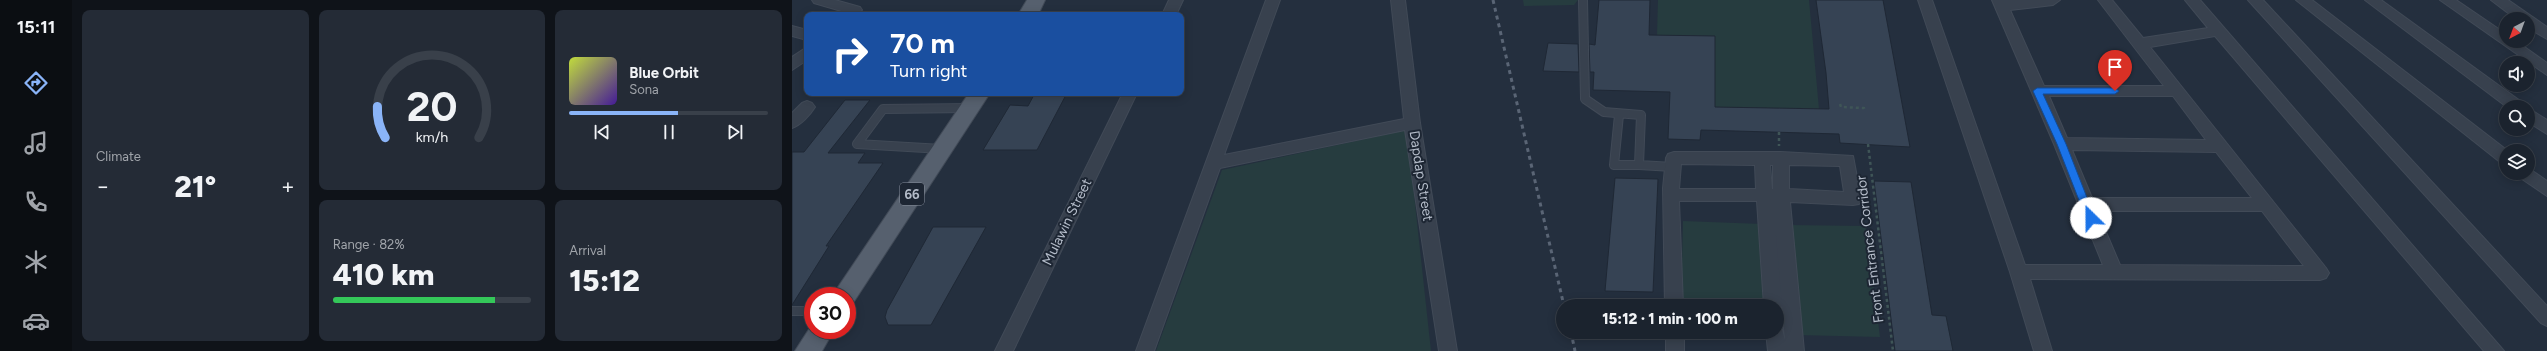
<!DOCTYPE html>
<html lang="en">
<head>
<meta charset="utf-8">
<style>
	body { margin:0; font-family:Figtree,sans-serif; background:#242b36; color:#f1f3f6; height:100vh; display:flex; flex-direction:column; font-size:15px; white-space:nowrap }
	* { box-sizing:border-box; margin:0 }
	p { font-size:13px; color:#a0a4aa }
	.icon { flex:none; width:22px; height:22px; fill:none; stroke:currentColor; stroke-width:2; stroke-linecap:round; stroke-linejoin:round }
	.map { position:relative; flex:1; overflow:hidden }
	.drawer { display:flex; flex-direction:column; gap:10px; padding:10px; background:#0f1319; width:720px }
	.drawer>* { flex:none }
	.banner { position:absolute; left:12px; top:12px; width:380px; height:84px; border-radius:8px; box-shadow:0 2px 10px #0003,0 0 0 1px #39404a; background:#1a4fa0; color:#fff; overflow:hidden }
	.needle { width:26px; rotate:221deg }
	.buttons { position:absolute; left:1707px; top:12px; display:grid; gap:8px }
	.buttons a { display:grid; place-items:center; width:36px; height:36px; border-radius:50%; background:#1b232e; box-shadow:0 2px 10px #0003,0 0 0 1px #39404a; font-size:20px }
	.speed { position:absolute; left:12px; top:287px; display:flex; gap:8px; font-size:20px; font-weight:700; text-align:center }
	.speed>* { display:grid; place-content:center; width:52px; height:52px; border-radius:50%; background:#1b232e; box-shadow:0 2px 10px #0003,0 0 0 1px #39404a; line-height:1 }
	.speed .limit { border:6px solid #d22; background:#fff; color:#111 }
	.pin { position:absolute; display:grid; place-items:center; width:34px; height:34px; color:#fff; margin:-41px -17px; border-radius:50% 50% 50% 0; rotate:-45deg; box-shadow:0 0 4px #0007 }
	.pin .icon { rotate:45deg }
	.me { position:absolute; width:44px; margin:-22px; rotate:337deg; stroke-linejoin:round; filter:drop-shadow(0 0 3px #0008) }
	.turn { display:flex; align-items:center; gap:14px; height:84px; padding:0 20px; font-size:18px }
	.turn .icon { width:52px; height:52px; stroke-width:2.5 }
	.turn b { display:block; font-size:28px; line-height:34px }
	.big { font-size:30px; font-weight:800; line-height:1.1 }
	.drawer .widget { flex:1; display:flex; flex-direction:column; justify-content:center; gap:6px; min-width:0; padding:0 14px; border-radius:8px; background:#242b36 }
	.drawer .dial { align-items:center; gap:0 }
	.dial svg { height:104px; overflow:visible; fill:none; stroke:#39404a; stroke-width:7; stroke-linecap:round; text-anchor:middle }
	.dial text { fill:#f1f3f6; stroke:none }
	.song { display:flex; align-items:center; gap:12px }
	.cover { width:48px; height:48px; border-radius:6px; background:linear-gradient(135deg,hsl(70 70% 55%),hsl(260 70% 35%)) }
	.played { height:4px; border-radius:2px; background:linear-gradient(90deg,#8ab4f8 55%,#39404a 55%) }
	.keys { display:flex; justify-content:space-around; direction:ltr }
	.heat { display:flex; justify-content:space-between; align-items:center; font-size:22px; direction:ltr }
	.charge { height:6px; border-radius:3px; background:linear-gradient(90deg,#34c759 82%,#39404a 0) }
	.drawer .tiles { flex:1; display:grid; gap:10px; grid-template-columns:repeat(3,1fr) }
	.widget:first-child { grid-row:span 2 }
	.trip { position:absolute; left:764px; top:299px; width:228px; height:40px; border-radius:20px; background:#1b232e; box-shadow:0 2px 10px #0003,0 0 0 1px #39404a; font-weight:800; line-height:40px; text-align:center }
	main { display:flex; flex:1; min-height:0 }
	.dock { display:flex; flex-direction:column; width:72px; justify-content:space-around; align-items:center; background:#0b0e12; color:#a0a4aa }
	.dock .icon { width:28px; height:28px }
	.dock .current { color:#8ab4f8 }
	.dock b { font-size:18px; color:#f1f3f6 }
	.map>svg:first-child { display:block }
</style>
</head>
<body>
<main>
<nav class="dock">
<b>15:11</b>
<svg class="icon current" aria-label="directions" viewBox="0 0 24 24"><path d="M12 3l9 9-9 9-9-9zM9 14v-3h6M13 9l2 2-2 2"/></svg>
<svg class="icon" aria-label="music" viewBox="0 0 24 24"><path d="M9 18V5l10-2v13"/><circle cx="6" cy="18" r="3"/><circle cx="16" cy="16" r="3"/></svg>
<svg class="icon" aria-label="phone" viewBox="0 0 24 24"><path d="M5 4h4l2 5-3 2q2 4 5 5l2-3 5 2v4C11 20 4 13 5 4z"/></svg>
<svg class="icon" aria-label="climate" viewBox="0 0 24 24"><path d="M12 3v18M4 7l16 10M4 17L20 7"/></svg>
<svg class="icon" aria-label="car" viewBox="0 0 24 24"><path d="M5 17H2v-5l4-1 3-4h7l3 4 3 1v5h-3M9 17h6M6 11h13"/><circle cx="7" cy="17" r="2"/><circle cx="17" cy="17" r="2"/></svg>
</nav>
<section class="drawer">
<div class="tiles">
<div class="widget"><p>Climate</p>
<div class="heat"><a>−</a><b class="big">21°</b><a>+</a></div>
</div>
<div class="widget dial"><svg viewBox="0 0 100 80">
<path d="M14 69A42 42 0 1 1 86 69"/>
<path d="M14 69A42 42 0 0 1 8 45" stroke="#8ab4f8"/>
<text x="50" y="56" font-size="32" font-weight="700">20</text>
<text x="50" y="72" font-size="11">km/h</text>
</svg></div>
<div class="widget">
<div class="song"><i class="cover"></i><div><b>Blue Orbit</b><p>Sona</p></div></div>
<div class="played"></div>
<div class="keys"><svg class="icon" aria-label="previous" viewBox="0 0 24 24"><path d="M18 5L8 12l10 7zM5 5v14"/></svg><svg class="icon" aria-label="pause" viewBox="0 0 24 24"><path d="M8 5v14M16 5v14"/></svg><svg class="icon" aria-label="next" viewBox="0 0 24 24"><path d="M6 5l10 7-10 7zM19 5v14"/></svg></div>
</div>
<div class="widget"><p>Range · 82%</p><b class="big">410 km</b><div class="charge"></div></div>
<div class="widget"><p>Arrival</p><b class="big">15:12</b></div>
</div>
</section>
<div class="map">
<svg width="1755" height="351" viewBox="0 0 1755 351">
	<rect width="100%" height="100%" fill="#242f3e"/>
	<path fill="#263c3f" d="M731,0H786L782,5L732,6Z
		M866,0H1017L1027,109L923,107V36L865,35Z
		M615,130L639,351H364L430,170Z
		M891,221L970,224L973,306H889Z
		M996,225L1074,226L1088,337L1004,335Z"/>
	<path fill="#364354" stroke="#1f2835" d="M807,0H858L857,35L923,36V107L1037,109L1034,73L1024,0H1091L1118,147L1048,143L1047,134L909,130L908,140L876,139L878,92L801,90L802,72H798L797,44L803,45Z
		M756,43L786,44L787,72L751,71Z
		M243,93H275L245,150H191L218,105L236,106Z
		M53,100H78L36,153H73L66,163H91L34,246H37L0,305V152H12Z
		M823,178L866,179L861,292L813,291Z
		M1082,181L1119,182L1140,315L1154,316L1161,351H1103Z
		M141,227H194L139,325H96L93,317L95,310Z"/>
	<g fill="none" stroke-linecap="round" stroke-linejoin="round">
		<defs>
			<path id="service" d="M791,0L793,99L812,112L849,115L847,165L881,167
				M827,115L822,165H847
				M150,149L65,144L91,109L178,108
				M0,311H21"/>
			<path id="minor" d="M20,0H43L68,7L70,10L63,15L22,3Z
				M377,0H391L384,15H370Z
				M474,0H488L432,155L612,119L599,0H613L628,123L665,351H647L613,130L428,168L362,351H344Z
				M1126,0H1140L1233,265H1311L1262,144L1200,0H1268L1261,5L1218,10L1252,86H1372L1306,0H1320L1351,38L1416,28L1393,0H1408L1712,351H1692L1423,36L1358,47L1534,268L1537,273L1534,278L1528,280L1238,279L1260,351H1242L1218,272ZM1257,96H1381L1414,140L1275,138ZM1280,150L1424,152L1460,198H1300ZM1305,211H1470L1512,266L1328,265Z
				M1456,0H1471L1755,306V326L1749,323Z
				M1504,0H1520L1716,151H1714V164L1708,162Z
				M1573,0H1589L1731,103L1734,107H1715Z
				M1648,0H1664L1714,34V41H1724L1755,63V75Z
				M1699,0H1716L1755,27V39L1736,28V19H1724Z
				M0,26L15,30V40L0,36Z
				M15,47V60L0,70V57Z
				M331,93H345L221,351H203Z
				M15,101L20,103L23,107C18,115 9,125 0,128V113L10,103Z
				M1736,108L1755,120V134L1736,122Z
				M882,152H989L1061,156L1069,199L1067,204L1061,205L998,202L1012,351H976L974,332H985V325L989,326L993,340L981,201L990,306L987,311L985,312V306H972L965,201H887L891,306H873L871,188L874,158L876,154ZM889,164L963,165L964,189H887ZM978,165H981V189H980ZM997,165L1048,166L1052,192L997,189Z
				M1736,168L1755,181V196L1727,177L1725,173H1736Z
				M874,332H892V351H874Z"/>
			<path id="primary" d="M235,0H253L246,15H226Z
				M177,93H198L61,303L55,305V296H40Z
				M21,323V330H42L30,351H3Z"/>
		</defs>
		<use href="#service" stroke="#414a57" stroke-width="10"/>
		<use href="#minor" stroke="#414a57" stroke-width="2"/>
		<use href="#primary" stroke="#414a57" stroke-width="2"/>
		<path stroke="#3f5557" stroke-width="2.5" stroke-dasharray="3 3" stroke-linecap="butt" d="M1048,104L1049,107L1072,108V110
			M987,132V146
			M1076,144L1101,351"/>
		<use href="#service" stroke="#38414e" stroke-width="8"/>
		<use href="#minor" fill="#38414e" fill-rule="evenodd"/>
		<use href="#primary" fill="#56606e" fill-rule="evenodd"/>
		<path stroke="#5a6575" stroke-width="3" stroke-dasharray="4 4" stroke-linecap="butt" d="M701,0L772,306
			M779,332L783,351"/>
	</g>
	<path fill="#1a73e8" stroke="#114b97" d="M1323,88L1327,91L1323,94H1251L1274,144L1303,218L1299,221L1294,218L1265,144L1241,91L1245,88Z"/>
	<g text-anchor="middle" dominant-baseline="central" stroke-width="4" stroke-linejoin="round" paint-order="stroke">
		<rect fill="#1d2633" stroke="#878f9c" stroke-width="1" x="108" y="183" width="24" height="22" rx="3"/>
		<g font-size="13" font-weight="bold" fill="#b4bcc9">
			<text x="120" y="194">66</text>
		</g>
		<g font-size="14" fill="#b4bcc9" stroke="#1d2633">
			<text transform="translate(629 176) rotate(81)">Dapdap Street</text>
			<text transform="translate(275 222) rotate(-64)">Mulawin Street</text>
			<text transform="translate(1078 249) rotate(-97)">Front Entrance Corridor</text>
		</g>
	</g>
</svg>
<div class="buttons">
<a><svg class="needle" viewBox="-14 -14 28 28"><path d="M0-13l5 13h-10z" fill="#e53935"/><path d="M0 13l5-13h-10z" fill="#a0a4aa"/></svg></a>
<a><svg class="icon" aria-label="sound" viewBox="0 0 24 24"><path d="M4 9h4l5-4v14l-5-4H4zM17 9q2 3 0 6"/></svg></a>
<a><svg class="icon" aria-label="search" viewBox="0 0 24 24"><circle cx="10" cy="10" r="6"/><path d="M15 15l6 6"/></svg></a>
<a><svg class="icon" aria-label="layers" viewBox="0 0 24 24"><path d="M12 4l9 5-9 5-9-5zM3 14l9 5 9-5"/></svg></a>
</div>
<div class="speed"><div class="limit">30</div></div>
<div class="pin" style="left:1323px;top:91px;background:#d93025"><svg class="icon" aria-label="arrive" viewBox="0 0 24 24"><path d="M6 21V4h12l-3 4 3 4H6"/></svg></div>
<svg class="me" style="left:1299px;top:218px" viewBox="-20 -20 40 40"><circle r="19" fill="#fff"/><path d="M0-13L10 11 0 6-10 11z" fill="#1a73e8"/></svg>
<div class="trip">15:12 · 1 min · 100 m</div>
<div class="banner">
<div class="turn"><svg class="icon" aria-label="right" viewBox="0 0 24 24"><path d="M7 20v-9h11M14 6l5 5-5 5"/></svg><div><b>70 m</b>Turn right</div></div>
</div>
</div>
</main>
</body>
</html>
